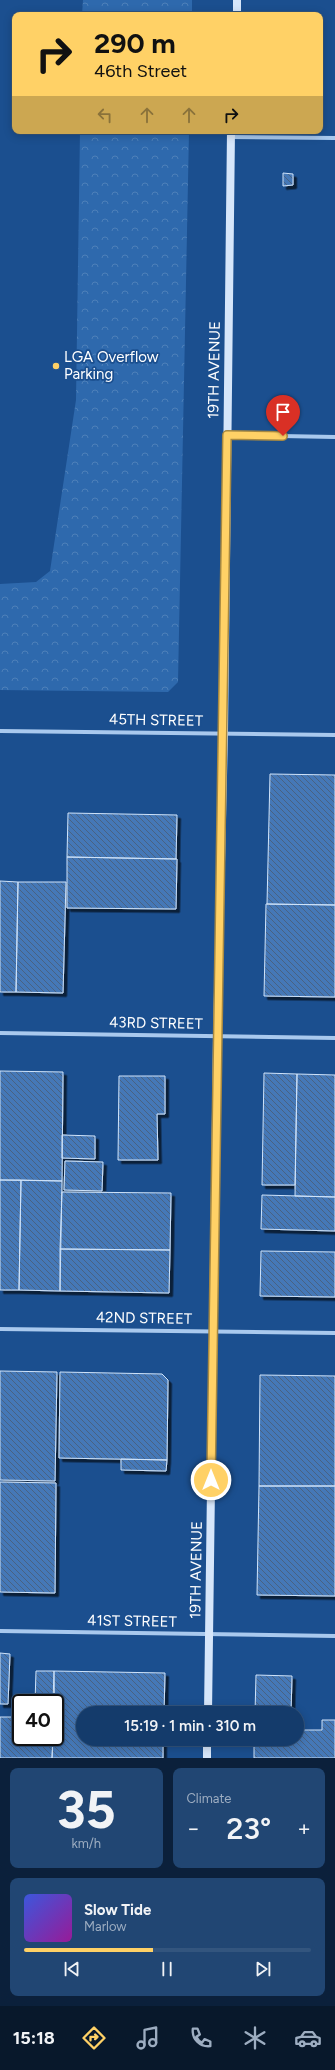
<!DOCTYPE html>
<html lang="en">
<head>
<meta charset="utf-8">
<style>
	body { margin:0; font-family:Figtree,sans-serif; background:#214673; color:#f1f3f6; height:100vh; display:flex; flex-direction:column; font-size:15px; white-space:nowrap }
	* { box-sizing:border-box; margin:0 }
	p { font-size:13px; color:#9dadc1 }
	.icon { flex:none; width:22px; height:22px; fill:none; stroke:currentColor; stroke-width:2; stroke-linecap:round; stroke-linejoin:round }
	.map { position:relative; height:1758px; overflow:hidden }
	.sheet { display:flex; flex-direction:column; gap:10px; padding:10px; background:#0b203b; flex:1 }
	.sheet>* { flex:none }
	.top-card { position:absolute; left:12px; top:12px; width:311px; height:122px; border-radius:8px; box-shadow:0 2px 10px #0003,0 0 0 1px #33557e; background:#ffd166; color:#111; overflow:hidden }
	.speed { position:absolute; left:12px; top:1694px; display:flex; gap:8px; font-size:20px; font-weight:700; text-align:center }
	.speed>* { display:grid; place-content:center; width:52px; height:52px; border-radius:50%; background:#143b6b; box-shadow:0 2px 10px #0003,0 0 0 1px #33557e; line-height:1 }
	.speed .limit { border:2px solid #111; border-radius:6px; background:#fff; color:#111 }
	.pin { position:absolute; display:grid; place-items:center; width:34px; height:34px; color:#fff; margin:-41px -17px; border-radius:50% 50% 50% 0; rotate:-45deg; box-shadow:0 0 4px #0007 }
	.pin .icon { rotate:45deg }
	.me { position:absolute; width:44px; margin:-22px; rotate:0deg; stroke-linejoin:round; filter:drop-shadow(0 0 3px #0008) }
	.turn { display:flex; align-items:center; gap:14px; height:84px; padding:0 16px; font-size:18px }
	.turn .icon { width:52px; height:52px; stroke-width:2.5 }
	.turn b { display:block; font-size:28px; line-height:34px }
	.lanes { display:flex; align-items:center; height:38px; padding:0 16px; background:#0003; justify-content:center; gap:20px; direction:ltr }
	.lanes .off { opacity:.35 }
	.big { font-size:30px; font-weight:600; line-height:1.1 }
	.sheet .tile { flex:1; display:flex; flex-direction:column; justify-content:center; gap:6px; min-width:0; padding:0 14px; border-radius:8px; background:#214673 }
	.sheet .dial { align-items:center; gap:0 }
	.dial b { font-size:52px; line-height:1 }
	.song { display:flex; align-items:center; gap:12px }
	.cover { width:48px; height:48px; border-radius:6px; background:linear-gradient(135deg,hsl(230 70% 55%),hsl(300 70% 35%)) }
	.played { height:4px; border-radius:2px; background:linear-gradient(90deg,#ffd166 45%,#33557e 45%) }
	.keys { display:flex; justify-content:space-around; direction:ltr }
	.heat { display:flex; justify-content:space-between; align-items:center; font-size:22px; direction:ltr }
	.sheet .tiles { flex:1; display:grid; gap:10px; grid-template-columns:1fr 1fr }
	.tile:last-child { grid-column:span 2 }
	.trip { position:absolute; left:76px; top:1706px; width:228px; height:40px; border-radius:20px; background:#143b6b; box-shadow:0 2px 10px #0003,0 0 0 1px #33557e; font-weight:600; line-height:40px; text-align:center }
	.dock { display:flex; height:64px; justify-content:space-around; align-items:center; background:#08182b; color:#9dadc1 }
	.dock .icon { width:28px; height:28px }
	.dock .active { color:#ffd166 }
	.dock b { font-size:18px; color:#f1f3f6 }
	.map>svg:first-child { display:block }
</style>
</head>
<body>
<div class="map">
<svg width="335" height="1758" viewBox="0 0 335 1758">
	<defs>
		<pattern id="forest-crowns" width="20" height="18" patternUnits="userSpaceOnUse"><rect width="20" height="18" fill="#2e69ad"/><path d="M2 6a3 3 0 1 1 6 0M12 15a3 3 0 1 1 6 0" fill="none" stroke="#4d80b9"/></pattern>
		<pattern id="building-back-hatch" width="6" height="6" patternUnits="userSpaceOnUse"><rect width="6" height="6" fill="#4478b7"/><path d="M-1 5l2 2M0 0l6 6M5-1l2 2" fill="none" stroke="#486282"/></pattern>
		<filter id="shadow"><feDropShadow dx="3.5" dy="3.5" stdDeviation="0" flood-color="#0009"/></filter>
	</defs>
	<rect width="100%" height="100%" fill="#1b4f8f"/>
	<path fill="url(#forest-crowns)" d="M83,0H192V15H82Z
		M80,131H189L178,682L168,692L0,690V584L36,582L50,571L76,400Z"/>
	<path fill="url(#building-back-hatch)" stroke="#cfe3fa" filter="url(#shadow)" d="M283,173L293,174V185L283,186Z
		M270,774L335,775V905L267,904Z
		M68,813L177,815L176,859L67,857Z
		M67,857L177,859L176,909L67,908Z
		M0,881L18,882L16,992H0Z
		M18,882H66L63,993L16,992Z
		M266,904L335,905V997L264,996Z
		M0,1071L63,1072L62,1181L0,1180Z
		M264,1073L297,1074L295,1185H262Z
		M297,1074L335,1075V1197L295,1196Z
		M119,1076H165V1114H157L158,1160H118Z
		M62,1135L95,1136V1159L62,1158Z
		M65,1161L103,1162L102,1191L64,1190Z
		M0,1180H21L19,1290H0Z
		M21,1180L62,1181L60,1291L19,1290Z
		M62,1192L171,1193L170,1250L60,1249Z
		M262,1195L335,1197V1231L261,1229Z
		M60,1249L170,1250L169,1293L60,1291Z
		M261,1251L335,1252V1297L260,1296Z
		M0,1371L57,1372L55,1481L0,1480Z
		M60,1372L162,1374L168,1380L167,1460L59,1458Z
		M260,1375L335,1376V1486H259Z
		M121,1459L167,1460L166,1471L121,1470Z
		M0,1482L56,1483L55,1593L0,1592Z
		M259,1486H335V1596L257,1595Z
		M0,1653L10,1654L8,1704H0Z
		M36,1671H54L53,1703H35Z
		M54,1671L165,1673L164,1713H83V1739H163V1758H52L53,1737H55Z
		M256,1675L292,1676L291,1713H255Z
		M0,1717H21V1737H53L52,1758H0Z
		M322,1720H335V1758H254V1739H297V1730H322Z"/>
	<g fill="none" stroke-linecap="round" stroke-linejoin="round">
		<path stroke="#a9c9ee" stroke-width="4" d="M230,137L335,138
			M227,435L335,437
			M0,731L335,735
			M0,1033L335,1038
			M0,1329L335,1333
			M0,1631L335,1636"/>
		<path stroke="#d6e6fa" stroke-width="8" d="M237,15V0
			M208,1713L217,1036L224,733L231,131
			M207,1758V1739"/>
	</g>
	<g fill="none" stroke-linecap="round" stroke-linejoin="round">
		<defs>
			<path id="route" d="M211,1480L227,435L283,436"/>
		</defs>
		<use href="#route" stroke="#a68842" stroke-width="10"/>
		<use href="#route" stroke="#ffd166" stroke-width="7"/>
	</g>
	<circle fill="#ffd166" stroke="#1b4f8f" stroke-width="1.5" cx="56" cy="366" r="4"/>
	<g text-anchor="middle" dominant-baseline="central" stroke-width="3.5" stroke-linejoin="round" paint-order="stroke">
		<g font-size="15" fill="#fff" stroke="#1b4f8f" text-anchor="start">
			<text x="64" y="357">LGA Overflow<tspan x="64" dy="17">Parking</tspan></text>
		</g>
		<g font-size="15" fill="#fff" stroke="#1b4f8f">
			<text transform="translate(214 370) rotate(-89)">19TH AVENUE</text>
			<text transform="translate(156 720) rotate(1)">45TH STREET</text>
			<text transform="translate(156 1023) rotate(1)">43RD STREET</text>
			<text transform="translate(144 1318) rotate(1)">42ND STREET</text>
			<text transform="translate(196 1570) rotate(-89)">19TH AVENUE</text>
			<text transform="translate(132 1621) rotate(1)">41ST STREET</text>
		</g>
	</g>
</svg>
<div class="speed"><div class="limit">40</div></div>
<div class="pin" style="left:283px;top:436px;background:#d93025"><svg class="icon" aria-label="arrive" viewBox="0 0 24 24"><path d="M6 21V4h12l-3 4 3 4H6"/></svg></div>
<svg class="me" style="left:211px;top:1480px" viewBox="-20 -20 40 40"><circle r="17" fill="#ffd166" stroke="#fff" stroke-width="3"/><path d="M0-11L8 9 0 5-8 9z" fill="#fff"/></svg>
<div class="trip">15:19 · 1 min · 310 m</div>
<div class="top-card">
<div class="turn"><svg class="icon" aria-label="right" viewBox="0 0 24 24"><path d="M7 20v-9h11M14 6l5 5-5 5"/></svg><div><b>290 m</b>46th Street</div></div>
<div class="lanes"><svg class="icon off" aria-label="left" viewBox="0 0 24 24"><path d="M17 20v-9H6M10 6l-5 5 5 5"/></svg><svg class="icon off" aria-label="ahead" viewBox="0 0 24 24"><path d="M12 20V5M6 11l6-6 6 6"/></svg><svg class="icon off" aria-label="ahead" viewBox="0 0 24 24"><path d="M12 20V5M6 11l6-6 6 6"/></svg><svg class="icon" aria-label="right" viewBox="0 0 24 24"><path d="M7 20v-9h11M14 6l5 5-5 5"/></svg></div>
</div>
</div>
<section class="sheet">
<div class="tiles">
<div class="tile dial"><b>35</b><p>km/h</p></div>
<div class="tile"><p>Climate</p>
<div class="heat"><a>−</a><b class="big">23°</b><a>+</a></div>
</div>
<div class="tile">
<div class="song"><i class="cover"></i><div><b>Slow Tide</b><p>Marlow</p></div></div>
<div class="played"></div>
<div class="keys"><svg class="icon" aria-label="previous" viewBox="0 0 24 24"><path d="M18 5L8 12l10 7zM5 5v14"/></svg><svg class="icon" aria-label="pause" viewBox="0 0 24 24"><path d="M8 5v14M16 5v14"/></svg><svg class="icon" aria-label="next" viewBox="0 0 24 24"><path d="M6 5l10 7-10 7zM19 5v14"/></svg></div>
</div>
</div>
</section>
<nav class="dock">
<b>15:18</b>
<svg class="icon active" aria-label="directions" viewBox="0 0 24 24"><path d="M12 3l9 9-9 9-9-9zM9 14v-3h6M13 9l2 2-2 2"/></svg>
<svg class="icon" aria-label="music" viewBox="0 0 24 24"><path d="M9 18V5l10-2v13"/><circle cx="6" cy="18" r="3"/><circle cx="16" cy="16" r="3"/></svg>
<svg class="icon" aria-label="phone" viewBox="0 0 24 24"><path d="M5 4h4l2 5-3 2q2 4 5 5l2-3 5 2v4C11 20 4 13 5 4z"/></svg>
<svg class="icon" aria-label="climate" viewBox="0 0 24 24"><path d="M12 3v18M4 7l16 10M4 17L20 7"/></svg>
<svg class="icon" aria-label="car" viewBox="0 0 24 24"><path d="M5 17H2v-5l4-1 3-4h7l3 4 3 1v5h-3M9 17h6M6 11h13"/><circle cx="7" cy="17" r="2"/><circle cx="17" cy="17" r="2"/></svg>
</nav>
</body>
</html>
